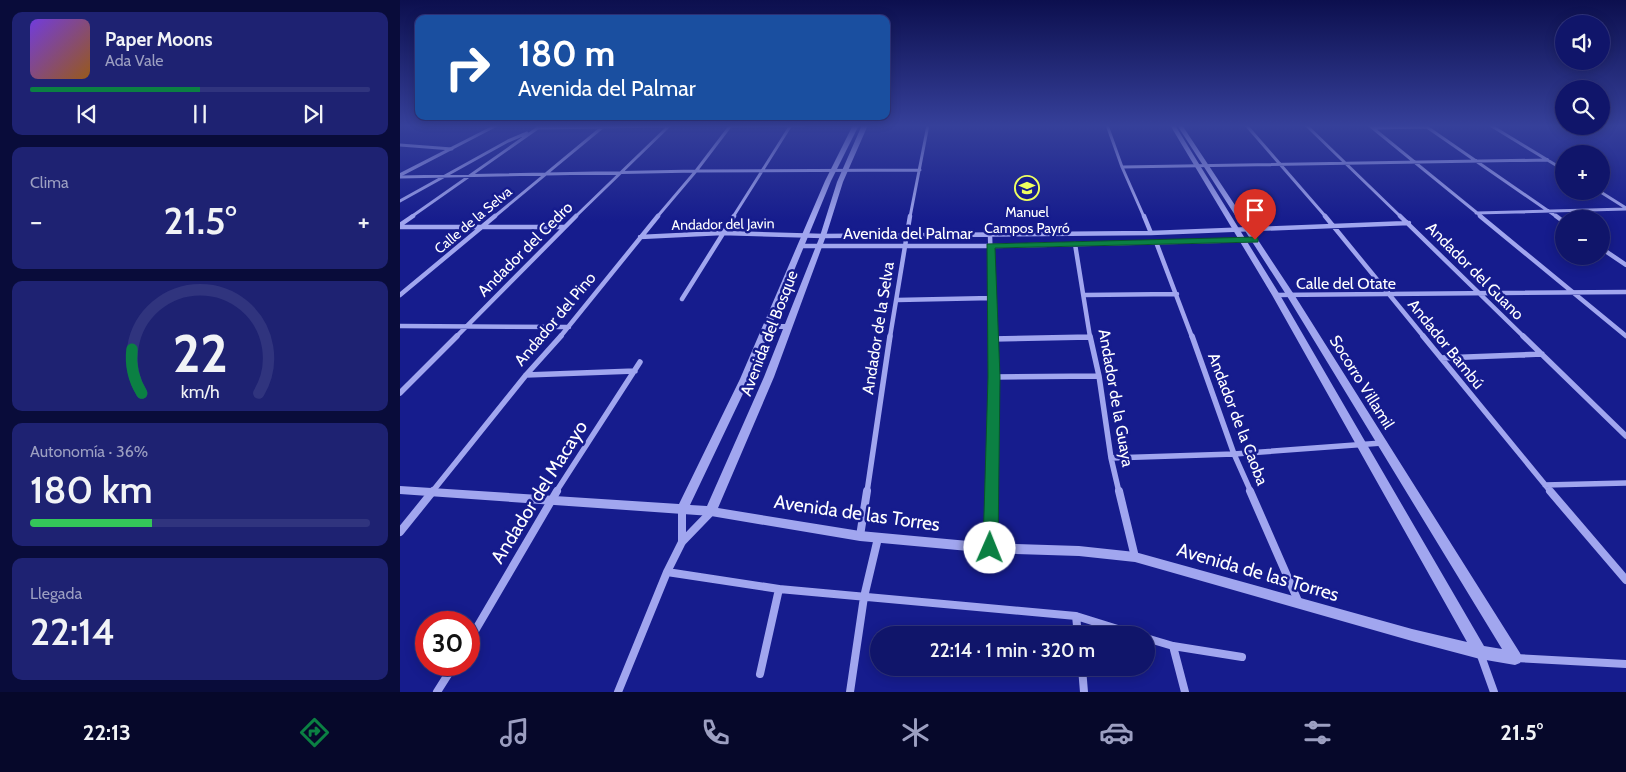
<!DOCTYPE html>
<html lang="es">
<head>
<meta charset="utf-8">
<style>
	body { margin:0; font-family:Cabin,sans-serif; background:#1e2272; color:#f1f3f6; height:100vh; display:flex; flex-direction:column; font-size:19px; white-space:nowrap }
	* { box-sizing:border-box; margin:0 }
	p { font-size:16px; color:#9c9fc1 }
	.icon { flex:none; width:28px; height:28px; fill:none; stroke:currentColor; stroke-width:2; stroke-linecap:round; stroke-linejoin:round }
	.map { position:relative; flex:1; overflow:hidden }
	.drawer { display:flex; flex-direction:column; gap:12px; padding:12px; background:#090c3a; width:400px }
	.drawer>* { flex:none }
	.guide { position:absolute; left:15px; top:15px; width:475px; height:105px; border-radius:10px; box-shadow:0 2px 12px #0003,0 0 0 1px #30347e; background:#1a4fa0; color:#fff; overflow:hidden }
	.controls { position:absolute; left:1155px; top:15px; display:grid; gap:10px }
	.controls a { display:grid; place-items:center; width:55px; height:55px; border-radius:50%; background:#10156a; box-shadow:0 2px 12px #0003,0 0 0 1px #30347e; font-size:25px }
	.speed { position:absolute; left:15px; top:611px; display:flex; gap:10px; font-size:25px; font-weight:700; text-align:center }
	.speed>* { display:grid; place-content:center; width:65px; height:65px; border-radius:50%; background:#10156a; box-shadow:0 2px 12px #0003,0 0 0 1px #30347e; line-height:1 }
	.speed .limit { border:8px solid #d22; background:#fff; color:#111 }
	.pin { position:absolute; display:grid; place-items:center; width:42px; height:42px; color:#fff; margin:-51px -21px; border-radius:50% 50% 50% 0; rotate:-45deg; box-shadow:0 0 5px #0007 }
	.pin .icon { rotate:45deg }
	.me { position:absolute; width:55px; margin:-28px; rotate:1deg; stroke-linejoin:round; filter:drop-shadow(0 0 4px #0008) }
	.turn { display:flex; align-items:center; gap:18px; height:105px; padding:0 20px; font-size:22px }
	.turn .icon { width:65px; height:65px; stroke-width:2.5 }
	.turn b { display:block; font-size:35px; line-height:42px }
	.big { font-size:38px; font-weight:600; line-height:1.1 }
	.drawer .widget { flex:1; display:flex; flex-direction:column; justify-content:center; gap:8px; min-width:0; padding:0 18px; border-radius:10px; background:#1e2272 }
	.drawer .dial { align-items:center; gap:0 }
	.dial svg { height:130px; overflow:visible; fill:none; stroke:#30347e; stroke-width:7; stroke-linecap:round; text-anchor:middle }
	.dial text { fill:#f1f3f6; stroke:none }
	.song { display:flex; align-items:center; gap:15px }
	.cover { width:60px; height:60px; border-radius:8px; background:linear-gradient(135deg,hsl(260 70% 55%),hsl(30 70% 35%)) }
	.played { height:5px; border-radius:2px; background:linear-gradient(90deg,#0b8043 50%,#30347e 50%) }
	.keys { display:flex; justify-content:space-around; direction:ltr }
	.heat { display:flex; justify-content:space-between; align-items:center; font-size:28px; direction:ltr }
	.charge { height:8px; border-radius:4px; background:linear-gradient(90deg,#34c759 36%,#30347e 0) }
	.trip { position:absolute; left:470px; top:626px; width:285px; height:50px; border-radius:25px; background:#10156a; box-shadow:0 2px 12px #0003,0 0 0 1px #30347e; font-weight:600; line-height:50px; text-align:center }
	.menu { display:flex; height:80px; justify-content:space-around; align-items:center; background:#06082a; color:#9c9fc1 }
	.menu .icon { width:35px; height:35px }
	.menu .selected { color:#0b8043 }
	.menu b { font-size:22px; color:#f1f3f6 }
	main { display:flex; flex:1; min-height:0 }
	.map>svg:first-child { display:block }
</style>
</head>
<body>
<main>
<section class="drawer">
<div class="widget">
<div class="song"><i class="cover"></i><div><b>Paper Moons</b><p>Ada Vale</p></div></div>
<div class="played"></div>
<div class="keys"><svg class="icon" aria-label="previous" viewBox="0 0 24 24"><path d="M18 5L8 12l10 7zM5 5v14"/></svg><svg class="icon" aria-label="pause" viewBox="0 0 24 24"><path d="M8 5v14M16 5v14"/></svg><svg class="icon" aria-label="next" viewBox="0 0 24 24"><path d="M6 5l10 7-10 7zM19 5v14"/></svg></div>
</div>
<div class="widget"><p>Clima</p>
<div class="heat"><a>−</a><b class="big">21.5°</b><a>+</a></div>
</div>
<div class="widget dial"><svg viewBox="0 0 100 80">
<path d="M14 69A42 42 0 1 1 86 69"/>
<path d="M14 69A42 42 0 0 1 8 42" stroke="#0b8043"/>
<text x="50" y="56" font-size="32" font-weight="700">22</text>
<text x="50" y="72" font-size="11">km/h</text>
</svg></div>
<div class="widget"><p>Autonomía · 36%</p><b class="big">180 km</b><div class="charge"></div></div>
<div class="widget"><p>Llegada</p><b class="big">22:14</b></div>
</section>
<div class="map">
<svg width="1226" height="692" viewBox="0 0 1226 692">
	<rect width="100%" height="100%" fill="#161c8d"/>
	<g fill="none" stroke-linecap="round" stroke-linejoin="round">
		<path stroke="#a1a6ef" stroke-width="3" d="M707,125L722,167L744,217
			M846,125L926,217
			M906,125L1001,217
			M969,125L1082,217
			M1024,125L1157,217
			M1090,125L1164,170
			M330,126L404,125
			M138,128L268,126
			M974,128L1027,127
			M0,145L52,149
			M722,167L1148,160
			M0,177L296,171L520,170
			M1199,191L1226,208
			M0,201L108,141L127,133
			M1076,213L1226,209
			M11,217L142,125
			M94,217L205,125
			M175,217L270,125
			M257,217L296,171L331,125
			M333,217L391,125
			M510,217L528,125"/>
		<path stroke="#a1a6ef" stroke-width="4.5" d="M744,216L751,233
			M925,216L1024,337
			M1000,216L1124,337
			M1080,216L1226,336
			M1156,216L1164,222
			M0,225L13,216
			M0,227H164
			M590,235L593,337
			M240,237L322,233L423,236L751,233L1009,223
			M756,242L792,337
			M675,244L690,337
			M400,246H591L855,240
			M1201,248L1226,265
			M0,295L95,216
			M684,295L777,294
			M876,295L1226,292
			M282,299L334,216
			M497,300L592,298
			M0,326L169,327
			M56,337L176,216
			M160,337L258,216
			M490,337L510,216"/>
		<path stroke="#a1a6ef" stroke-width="5.5" d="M690,336L699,376L711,458L719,492
			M792,336L834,454L851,492
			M1023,336L1151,492
			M1123,336L1226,436
			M592,339L690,337
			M1041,358L1142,354
			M126,375L235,371
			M594,377L699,376
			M0,393L57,336
			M711,458L834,454L982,443
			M1145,485L1226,483
			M32,492L126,375L161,336
			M156,492L240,362
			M467,492L490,336
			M591,492L594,377L593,336"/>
		<path stroke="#a1a6ef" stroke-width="8" d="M719,491L735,557
			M850,491L899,603
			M1150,491L1226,580
			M282,510V542
			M0,532L33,491
			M460,536L467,491
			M590,548L591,491
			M267,572L379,589L676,616L737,635
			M676,616L678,635
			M746,638L773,646L842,657
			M69,641L157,491
			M773,646L785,692
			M1080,653L1094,692
			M1115,658L1226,664
			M682,668L684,692
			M360,674L379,589
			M37,692L54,665
			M218,692L267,572L282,542L311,512
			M450,692L464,597L478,538"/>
		<path fill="#a1a6ef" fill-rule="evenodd" d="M94,125H100L0,177V173Z
			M453,125H459L431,181L372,324H385L420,236L437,182L462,125H468L443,182L426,236L374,377L318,508L460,531L590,543L679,546L735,552L1012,629L1067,642L872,295L770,125H775L880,295L1084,646L1102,649L887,296L777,125H782L895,296L1120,653L1122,658L1120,663L1115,665L1080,659L1012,641L735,562L679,556L590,553L460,541L311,516L0,494V486L279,504L340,379L425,181ZM370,329H383L364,377L307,506L290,505L350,379Z"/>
	</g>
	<linearGradient id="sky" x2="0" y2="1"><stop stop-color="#0c0f4e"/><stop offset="0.57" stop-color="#36409a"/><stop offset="1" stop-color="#36409a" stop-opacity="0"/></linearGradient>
	<rect width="1226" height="221" fill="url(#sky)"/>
	<path fill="#0b8043" stroke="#07532c" d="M855,237L858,238V242L595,248L600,377L598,548L596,553L590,555L585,553L583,548L588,377L587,244Z"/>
	<defs>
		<symbol id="school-ring" viewBox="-11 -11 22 22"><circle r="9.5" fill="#161c8d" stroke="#efff5f" stroke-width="1.5"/><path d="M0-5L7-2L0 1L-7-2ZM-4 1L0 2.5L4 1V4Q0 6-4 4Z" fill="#efff5f"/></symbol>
	</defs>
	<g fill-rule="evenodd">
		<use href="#school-ring" x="613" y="174" width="28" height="28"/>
	</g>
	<g text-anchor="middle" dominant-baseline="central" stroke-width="5" stroke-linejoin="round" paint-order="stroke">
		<g font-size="14" fill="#fff" stroke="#161c8d">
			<text x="627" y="212">Manuel<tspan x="627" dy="16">Campos Payró</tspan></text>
		</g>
		<g font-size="14" fill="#fff" stroke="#161c8d">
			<text transform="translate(73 220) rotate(-40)">Calle de la Selva</text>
			<text transform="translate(323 224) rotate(-1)">Andador del Javin</text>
		</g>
		<g font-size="16" fill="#fff" stroke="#161c8d">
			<text x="508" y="233">Avenida del Palmar</text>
			<text transform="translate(125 249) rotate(-45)">Andador del Cedro</text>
			<text transform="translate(1075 271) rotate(45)">Andador del Guano</text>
			<text x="946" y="283">Calle del Otate</text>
			<text transform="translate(155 319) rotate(-50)">Andador del Pino</text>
			<text transform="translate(478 328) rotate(-81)">Andador de la Selva</text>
			<text transform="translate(369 333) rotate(-69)">Avenida del Bosque</text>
			<text transform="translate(1046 344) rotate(51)">Andador Bambú</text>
			<text transform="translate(962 382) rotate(58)">Socorro Villamil</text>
			<text transform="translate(716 398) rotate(80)">Andador de la Guaya</text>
			<text transform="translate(838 419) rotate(69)">Andador de la Caoba</text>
		</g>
		<g font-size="19" fill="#fff" stroke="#161c8d">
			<text transform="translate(139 492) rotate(-58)">Andador del Macayo</text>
			<text transform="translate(457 513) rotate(8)">Avenida de las Torres</text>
			<text transform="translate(858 572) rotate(16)">Avenida de las Torres</text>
		</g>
	</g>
</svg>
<div class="controls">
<a><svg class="icon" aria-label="sound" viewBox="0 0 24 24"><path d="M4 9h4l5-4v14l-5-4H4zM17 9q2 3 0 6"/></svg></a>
<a><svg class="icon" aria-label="search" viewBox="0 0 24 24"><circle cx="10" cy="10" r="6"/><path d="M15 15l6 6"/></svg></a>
<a>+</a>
<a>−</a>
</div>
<div class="speed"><div class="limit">30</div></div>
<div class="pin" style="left:855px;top:240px;background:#d93025"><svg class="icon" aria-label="arrive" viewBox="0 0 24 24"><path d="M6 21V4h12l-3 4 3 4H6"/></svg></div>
<svg class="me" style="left:590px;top:548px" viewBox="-20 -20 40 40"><circle r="19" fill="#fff"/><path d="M0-13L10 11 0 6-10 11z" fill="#0b8043"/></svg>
<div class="trip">22:14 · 1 min · 320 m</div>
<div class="guide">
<div class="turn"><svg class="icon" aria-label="right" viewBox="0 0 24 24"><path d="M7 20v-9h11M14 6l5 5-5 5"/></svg><div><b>180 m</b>Avenida del Palmar</div></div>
</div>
</div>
</main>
<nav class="menu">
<b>22:13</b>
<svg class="icon selected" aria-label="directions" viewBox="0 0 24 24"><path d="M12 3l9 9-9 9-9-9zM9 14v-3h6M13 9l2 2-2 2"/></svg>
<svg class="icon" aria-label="music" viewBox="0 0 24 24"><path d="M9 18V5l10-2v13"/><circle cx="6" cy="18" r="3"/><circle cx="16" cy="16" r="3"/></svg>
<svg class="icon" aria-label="phone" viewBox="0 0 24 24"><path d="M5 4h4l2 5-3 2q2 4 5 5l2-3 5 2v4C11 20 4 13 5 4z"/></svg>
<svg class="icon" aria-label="climate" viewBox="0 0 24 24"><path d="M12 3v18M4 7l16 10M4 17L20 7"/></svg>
<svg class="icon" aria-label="car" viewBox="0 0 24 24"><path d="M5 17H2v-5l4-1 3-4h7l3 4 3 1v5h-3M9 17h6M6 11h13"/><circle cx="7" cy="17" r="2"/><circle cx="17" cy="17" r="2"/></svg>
<svg class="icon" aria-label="filters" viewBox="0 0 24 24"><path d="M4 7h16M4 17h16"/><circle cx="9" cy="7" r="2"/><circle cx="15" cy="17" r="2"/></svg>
<b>21.5°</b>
</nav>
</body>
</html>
